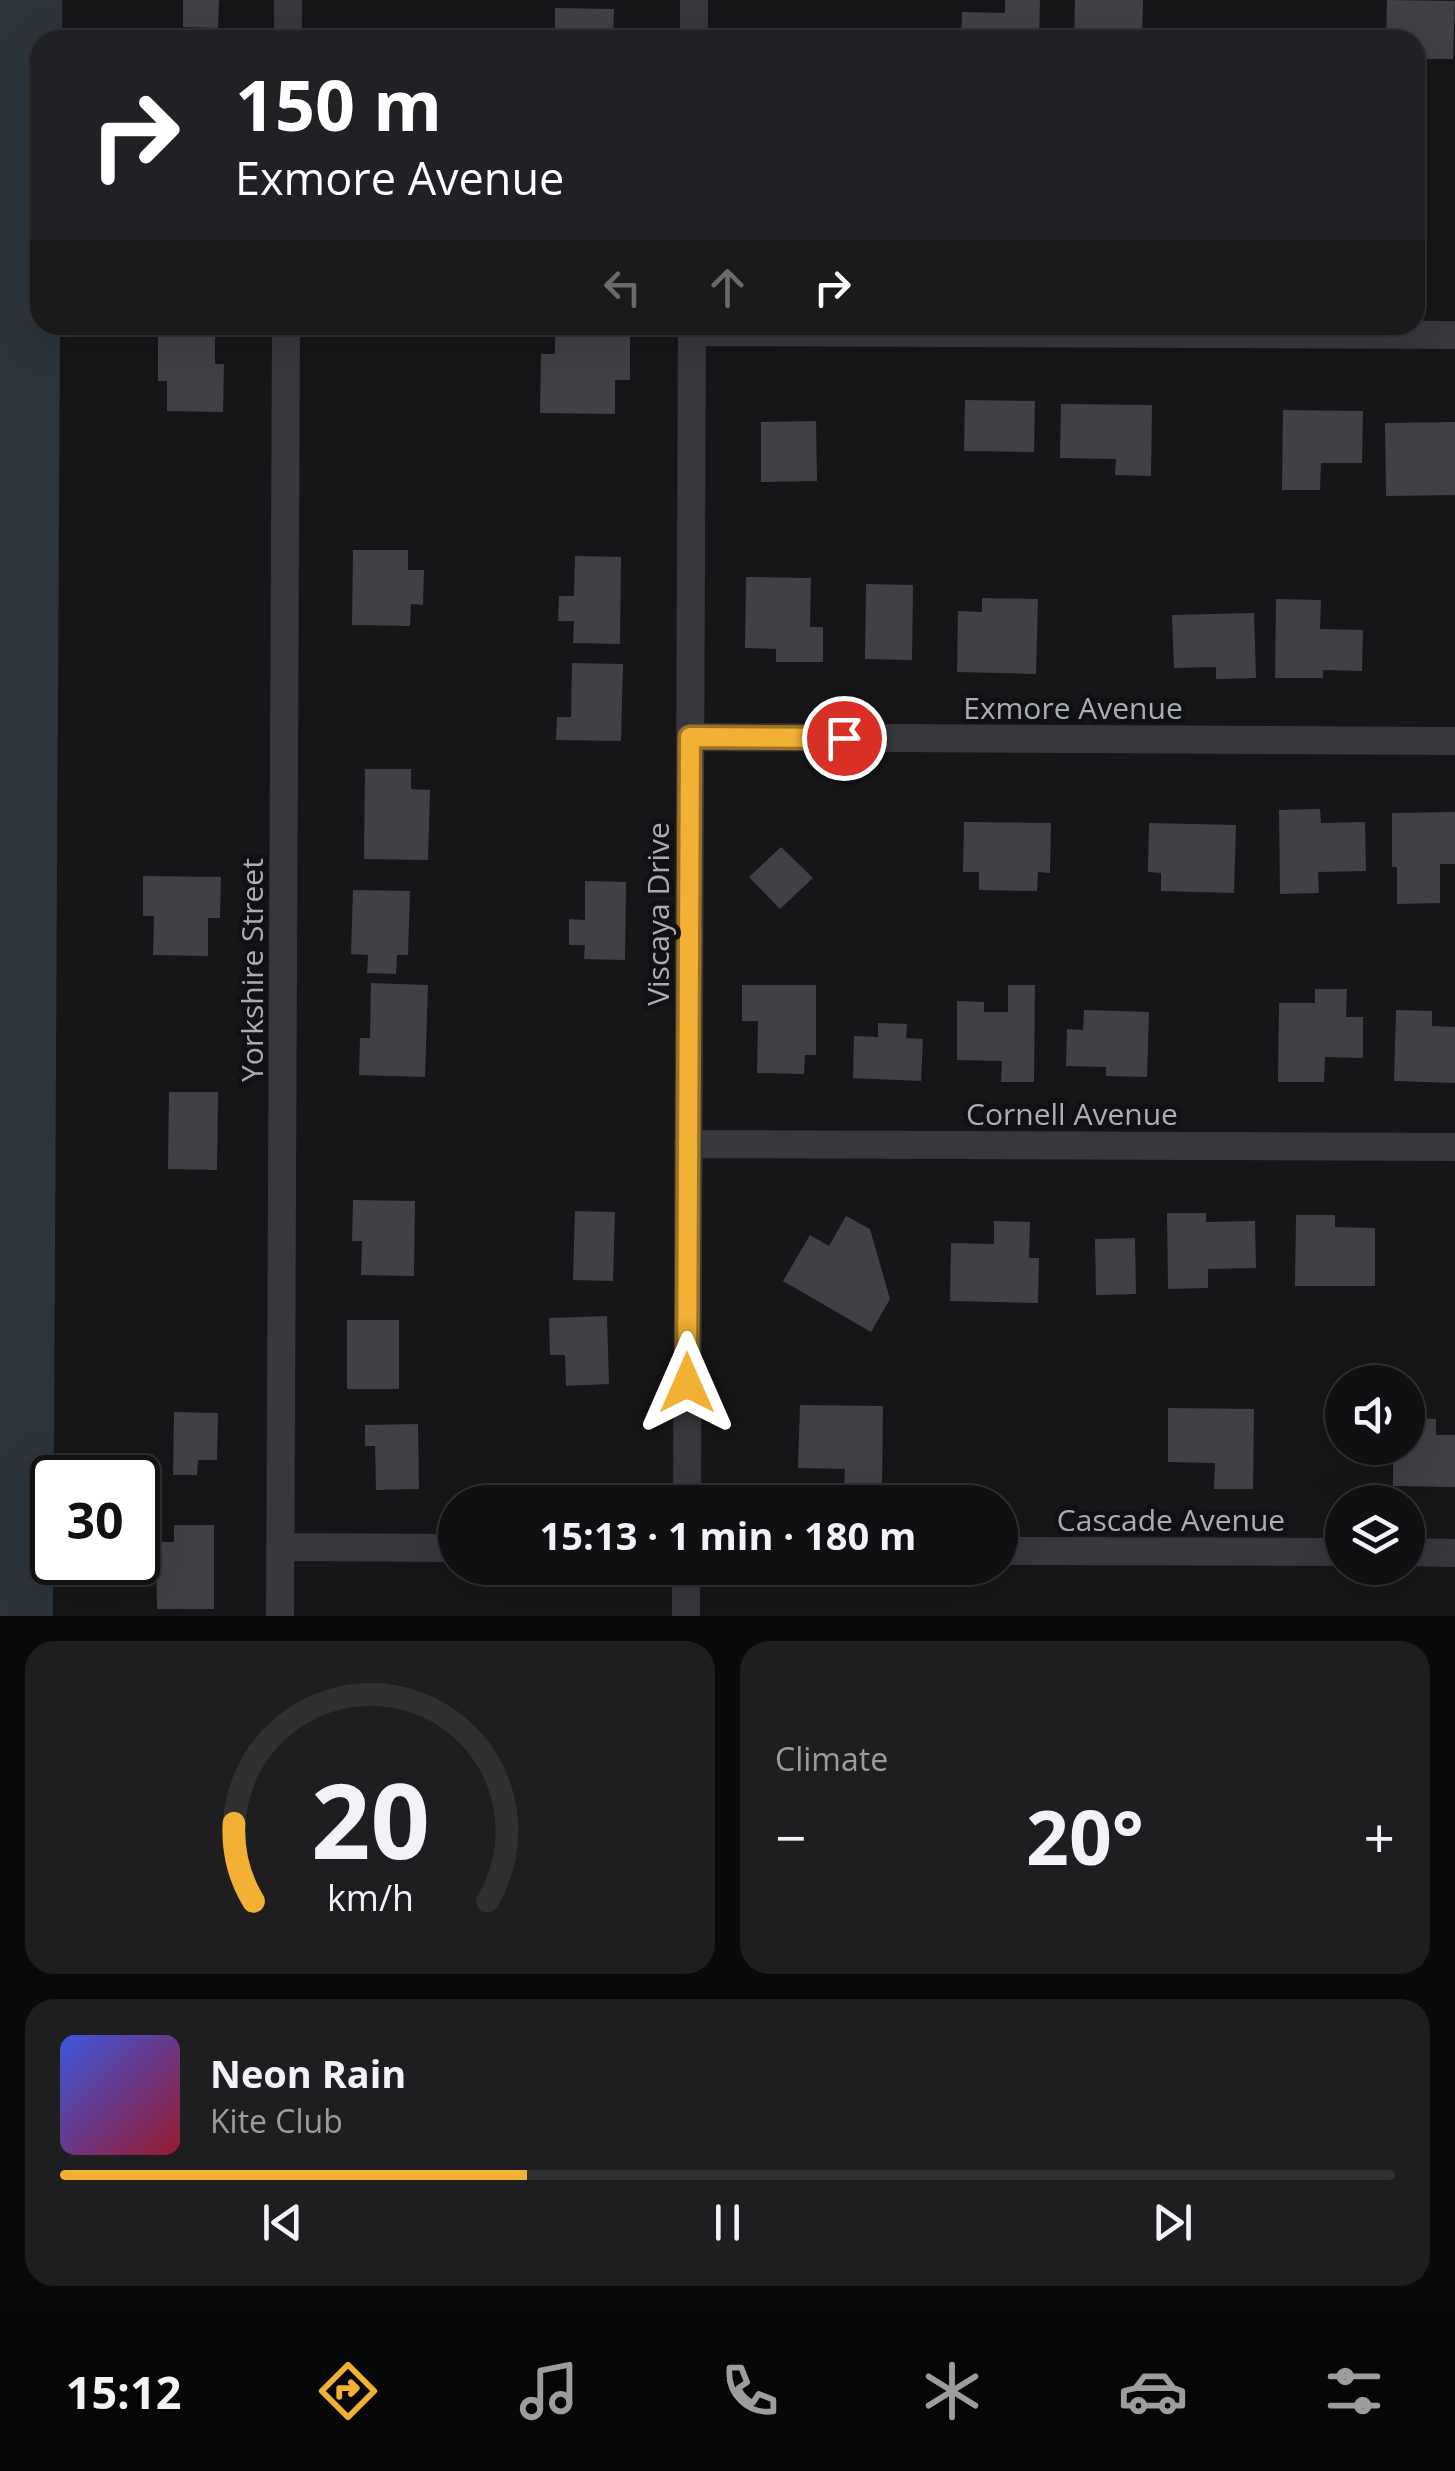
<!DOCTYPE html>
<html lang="en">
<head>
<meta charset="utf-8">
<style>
	body { margin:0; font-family:"Open Sans",sans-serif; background:#1e1e20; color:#f1f3f6; height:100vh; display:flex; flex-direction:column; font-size:38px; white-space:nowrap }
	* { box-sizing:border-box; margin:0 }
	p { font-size:32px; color:#9c9d9f }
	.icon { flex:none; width:55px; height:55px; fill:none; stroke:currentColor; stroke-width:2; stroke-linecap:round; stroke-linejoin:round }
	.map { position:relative; height:1616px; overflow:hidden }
	.drawer { display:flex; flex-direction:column; gap:25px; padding:25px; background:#09090a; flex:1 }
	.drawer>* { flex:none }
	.banner { position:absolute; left:30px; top:30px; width:1395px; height:305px; border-radius:30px; box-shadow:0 10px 40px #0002,0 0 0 2px #303032; background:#202124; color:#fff; overflow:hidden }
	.controls { position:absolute; left:1325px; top:1365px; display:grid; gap:20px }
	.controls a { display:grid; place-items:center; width:100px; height:100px; border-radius:50%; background:#101012; box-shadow:0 10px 40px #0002,0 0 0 2px #303032; font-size:50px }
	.speed { position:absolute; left:30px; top:1455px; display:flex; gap:20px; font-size:50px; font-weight:700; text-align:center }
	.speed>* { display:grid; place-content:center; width:130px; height:130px; border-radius:50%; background:#101012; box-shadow:0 10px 40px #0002,0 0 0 2px #303032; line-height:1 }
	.speed .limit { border:5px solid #111; border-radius:15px; background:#fff; color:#111 }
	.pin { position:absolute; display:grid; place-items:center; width:85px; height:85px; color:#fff; margin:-42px; border:5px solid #fff; border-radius:50%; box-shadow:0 2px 10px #0007 }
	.me { position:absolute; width:110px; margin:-55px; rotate:0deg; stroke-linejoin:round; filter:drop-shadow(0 0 8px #0008) }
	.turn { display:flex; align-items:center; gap:35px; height:210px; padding:0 40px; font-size:45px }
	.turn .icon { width:130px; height:130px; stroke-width:2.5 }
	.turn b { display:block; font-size:70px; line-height:85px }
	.lanes { display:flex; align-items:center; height:95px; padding:0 40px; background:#0003; justify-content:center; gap:50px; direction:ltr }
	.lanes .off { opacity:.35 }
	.big { font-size:75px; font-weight:700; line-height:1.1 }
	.drawer .card { flex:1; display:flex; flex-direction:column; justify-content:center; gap:15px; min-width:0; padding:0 35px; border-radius:30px; background:#1e1e20 }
	.drawer .dial { align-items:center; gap:0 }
	.dial svg { height:260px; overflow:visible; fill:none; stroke:#303032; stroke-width:7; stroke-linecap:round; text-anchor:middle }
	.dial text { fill:#f1f3f6; stroke:none }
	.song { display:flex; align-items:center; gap:30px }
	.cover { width:120px; height:120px; border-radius:15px; background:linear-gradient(135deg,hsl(230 70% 55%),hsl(350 70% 35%)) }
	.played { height:10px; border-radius:5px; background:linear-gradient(90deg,#f2b134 35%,#303032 35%) }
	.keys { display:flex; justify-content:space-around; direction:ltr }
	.heat { display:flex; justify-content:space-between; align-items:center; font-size:55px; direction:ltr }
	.drawer .tiles { flex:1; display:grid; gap:25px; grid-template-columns:1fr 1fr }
	.card:last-child { grid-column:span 2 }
	.trip { position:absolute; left:438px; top:1485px; width:580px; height:100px; border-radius:50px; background:#101012; box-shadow:0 10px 40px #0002,0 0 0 2px #303032; font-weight:700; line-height:100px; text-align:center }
	.dock { display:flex; height:160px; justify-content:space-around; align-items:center; background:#060607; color:#9c9d9f }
	.dock .icon { width:70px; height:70px }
	.dock .selected { color:#f2b134 }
	.dock b { font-size:45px; color:#f1f3f6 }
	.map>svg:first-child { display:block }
</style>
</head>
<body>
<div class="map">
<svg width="1455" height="1616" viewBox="0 0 1455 1616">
	<rect width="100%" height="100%" fill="#161618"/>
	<path fill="#2c353c" d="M0,0H62V40H40V325H60L53,1616H0Z"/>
	<path fill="#404145" d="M183,0H219L218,28L183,27Z
		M1005,0H1040L1039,40H961L962,12L1005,13Z
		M1075,0H1143L1142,40H1074Z
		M1387,0L1455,1L1453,59H1424V47H1415V40H1386Z
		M555,8L614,9L613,40H555Z
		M158,334L215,335V364H224L223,412L167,411V381H158Z
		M555,335H630V380H615V414L540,413L541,354H555Z
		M965,400L1035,401L1034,452L964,451Z
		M1061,404L1152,405L1151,476L1115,475L1116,459L1060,458Z
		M1283,410L1363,411L1362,463H1321L1320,490H1282Z
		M816,421L817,481L761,482V422Z
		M1455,422V495L1386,496L1385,423Z
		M353,550H408V570H424L423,605L411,604L410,626L352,625Z
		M575,556L621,557L620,644L573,643L574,621H558L559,596H574Z
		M746,577L811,578L810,627H823V662H776V649L745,648Z
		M866,584L913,585L912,660L865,659Z
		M982,598L1038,599L1036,674L957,672L958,611L982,612Z
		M1276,599L1321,600L1320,629L1363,630L1362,671L1323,670V678H1275Z
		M1254,613L1256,678L1216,679V667L1174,668L1172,615Z
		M572,663L623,664L621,741L556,740L557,717H571Z
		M365,769H411V789L430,790L428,860L364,859Z
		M1320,809L1321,823L1365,822L1366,871L1318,872L1319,893L1280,894L1279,810Z
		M1455,812V864H1440V903L1397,904V867H1392V813Z
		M964,822L1051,823L1050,873L1038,872L1037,891L979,890V872H963Z
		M1149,823L1236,825L1234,893L1161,891V873L1148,872Z
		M781,847L813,878L780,909L749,877Z
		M143,876L221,877L220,918H208V956L153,955L154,916H143Z
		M585,881L626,882L625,960L584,959L585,945H569V919L585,920Z
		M353,890L410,891L408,955H397L396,974L367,973L368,955L351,954Z
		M371,983L428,985L425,1077L359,1075L360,1038H370Z
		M742,985H816V1055H805L804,1074L757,1073L758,1021H742Z
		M1008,985H1035L1034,1082H1001L1002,1061L957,1060V1001L984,1002V1012H1008Z
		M1315,989H1347L1346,1017H1363V1058L1325,1057L1324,1082H1278L1279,1003H1315Z
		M1084,1010L1149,1012L1147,1077L1106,1076V1067L1066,1066L1067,1029L1083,1030Z
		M1396,1010L1432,1011V1026L1455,1027V1083L1394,1081Z
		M878,1023L907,1024L906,1038L923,1039L921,1081L853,1078L854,1036L878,1037Z
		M169,1092H218L217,1170L168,1169Z
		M353,1200L415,1201L414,1276L361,1275L362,1241H352Z
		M575,1211L615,1212L613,1281L573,1280Z
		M1167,1213H1206V1222L1255,1221L1256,1268L1208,1269V1288L1168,1289Z
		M1296,1215H1335V1227L1375,1228V1286H1295Z
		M846,1216L870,1229L890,1299L871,1332L783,1281L810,1235L829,1246Z
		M994,1221L1030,1222L1029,1258H1039L1038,1303L950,1301L951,1243L994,1244Z
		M1135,1238L1136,1294L1096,1295L1095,1239Z
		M607,1316L609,1384L566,1386L565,1355H550L549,1318Z
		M347,1320H399V1389H347Z
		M800,1405L883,1406L882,1488H844L845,1469L798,1468Z
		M1168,1408L1254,1409L1253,1489H1214L1215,1463L1168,1462Z
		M174,1412L218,1413L217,1460H198L197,1475H173Z
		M1408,1418L1436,1419V1435H1455V1487L1393,1486V1455L1363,1454V1448H1408Z
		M418,1424L419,1489L376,1490L375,1446H365V1425Z
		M174,1525H214V1609H157L156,1542H174Z"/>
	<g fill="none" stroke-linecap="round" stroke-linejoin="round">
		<path stroke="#37383d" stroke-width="28" d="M288,40V0
			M694,40V0
			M692,332L1455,335
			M691,737L1455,741
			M688,1144L1455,1147
			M687,1502L692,325
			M280,1547L455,1548
			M1000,1551L1342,1552
			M1408,1552L1455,1553
			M280,1616L286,325
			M686,1616V1568"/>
	</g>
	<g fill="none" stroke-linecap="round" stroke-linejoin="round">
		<defs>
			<path id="route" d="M687,1383L690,737L844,738"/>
		</defs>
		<use href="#route" stroke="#9d7322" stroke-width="25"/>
		<use href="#route" stroke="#f2b134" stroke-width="18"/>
	</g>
	<g text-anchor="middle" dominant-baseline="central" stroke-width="10" stroke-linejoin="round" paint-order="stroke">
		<g font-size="30" fill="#a8adb8" stroke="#111113">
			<text x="1073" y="707">Exmore Avenue</text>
			<text transform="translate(657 914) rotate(-90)">Viscaya Drive</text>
			<text transform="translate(251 970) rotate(-90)">Yorkshire Street</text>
			<text x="1072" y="1113">Cornell Avenue</text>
			<text x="1171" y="1519">Cascade Avenue</text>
		</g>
	</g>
</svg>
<div class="controls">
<a><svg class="icon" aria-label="sound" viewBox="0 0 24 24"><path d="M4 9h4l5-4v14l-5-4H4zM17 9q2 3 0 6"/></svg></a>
<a><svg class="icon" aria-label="layers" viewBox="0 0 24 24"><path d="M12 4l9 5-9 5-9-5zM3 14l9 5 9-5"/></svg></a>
</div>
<div class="speed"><div class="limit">30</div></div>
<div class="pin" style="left:844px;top:738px;background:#d93025"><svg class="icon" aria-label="arrive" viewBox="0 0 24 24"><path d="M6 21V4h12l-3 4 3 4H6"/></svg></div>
<svg class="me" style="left:687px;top:1383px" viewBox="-20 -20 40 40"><path d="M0-17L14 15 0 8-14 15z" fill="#f2b134" stroke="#fff" stroke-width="4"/></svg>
<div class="trip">15:13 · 1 min · 180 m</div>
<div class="banner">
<div class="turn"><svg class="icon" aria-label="right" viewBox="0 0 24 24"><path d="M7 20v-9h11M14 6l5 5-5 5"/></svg><div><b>150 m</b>Exmore Avenue</div></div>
<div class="lanes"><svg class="icon off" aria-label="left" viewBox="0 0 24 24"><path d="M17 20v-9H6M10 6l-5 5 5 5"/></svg><svg class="icon off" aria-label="ahead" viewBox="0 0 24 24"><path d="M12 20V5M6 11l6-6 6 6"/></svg><svg class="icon" aria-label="right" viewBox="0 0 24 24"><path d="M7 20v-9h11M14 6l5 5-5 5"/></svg></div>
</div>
</div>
<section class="drawer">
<div class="tiles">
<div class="card dial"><svg viewBox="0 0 100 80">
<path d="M14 69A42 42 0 1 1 86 69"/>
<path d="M14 69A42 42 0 0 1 8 45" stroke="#f2b134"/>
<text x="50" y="56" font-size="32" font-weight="700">20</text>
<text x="50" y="72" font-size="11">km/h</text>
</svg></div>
<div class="card"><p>Climate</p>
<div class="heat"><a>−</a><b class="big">20°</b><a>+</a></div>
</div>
<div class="card">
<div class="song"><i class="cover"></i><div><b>Neon Rain</b><p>Kite Club</p></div></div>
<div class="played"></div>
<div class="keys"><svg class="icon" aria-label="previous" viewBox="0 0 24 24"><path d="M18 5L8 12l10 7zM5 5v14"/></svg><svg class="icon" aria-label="pause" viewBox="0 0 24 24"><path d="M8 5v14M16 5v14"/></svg><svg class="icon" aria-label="next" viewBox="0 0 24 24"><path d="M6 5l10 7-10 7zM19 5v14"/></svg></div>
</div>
</div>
</section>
<nav class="dock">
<b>15:12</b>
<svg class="icon selected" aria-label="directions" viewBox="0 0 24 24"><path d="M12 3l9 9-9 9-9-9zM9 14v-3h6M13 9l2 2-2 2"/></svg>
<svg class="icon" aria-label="music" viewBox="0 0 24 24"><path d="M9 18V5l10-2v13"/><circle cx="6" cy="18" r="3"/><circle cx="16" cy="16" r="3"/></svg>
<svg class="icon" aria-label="phone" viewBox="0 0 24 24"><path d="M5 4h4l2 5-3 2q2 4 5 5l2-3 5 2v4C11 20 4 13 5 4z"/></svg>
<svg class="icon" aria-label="climate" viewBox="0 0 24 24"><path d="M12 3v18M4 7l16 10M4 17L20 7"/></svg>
<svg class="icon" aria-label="car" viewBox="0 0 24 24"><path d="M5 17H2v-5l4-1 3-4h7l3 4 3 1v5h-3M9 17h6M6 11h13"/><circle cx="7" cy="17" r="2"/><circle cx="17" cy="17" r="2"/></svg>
<svg class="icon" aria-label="filters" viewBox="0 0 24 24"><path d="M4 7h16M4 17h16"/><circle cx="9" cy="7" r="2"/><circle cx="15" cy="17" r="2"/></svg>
</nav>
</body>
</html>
